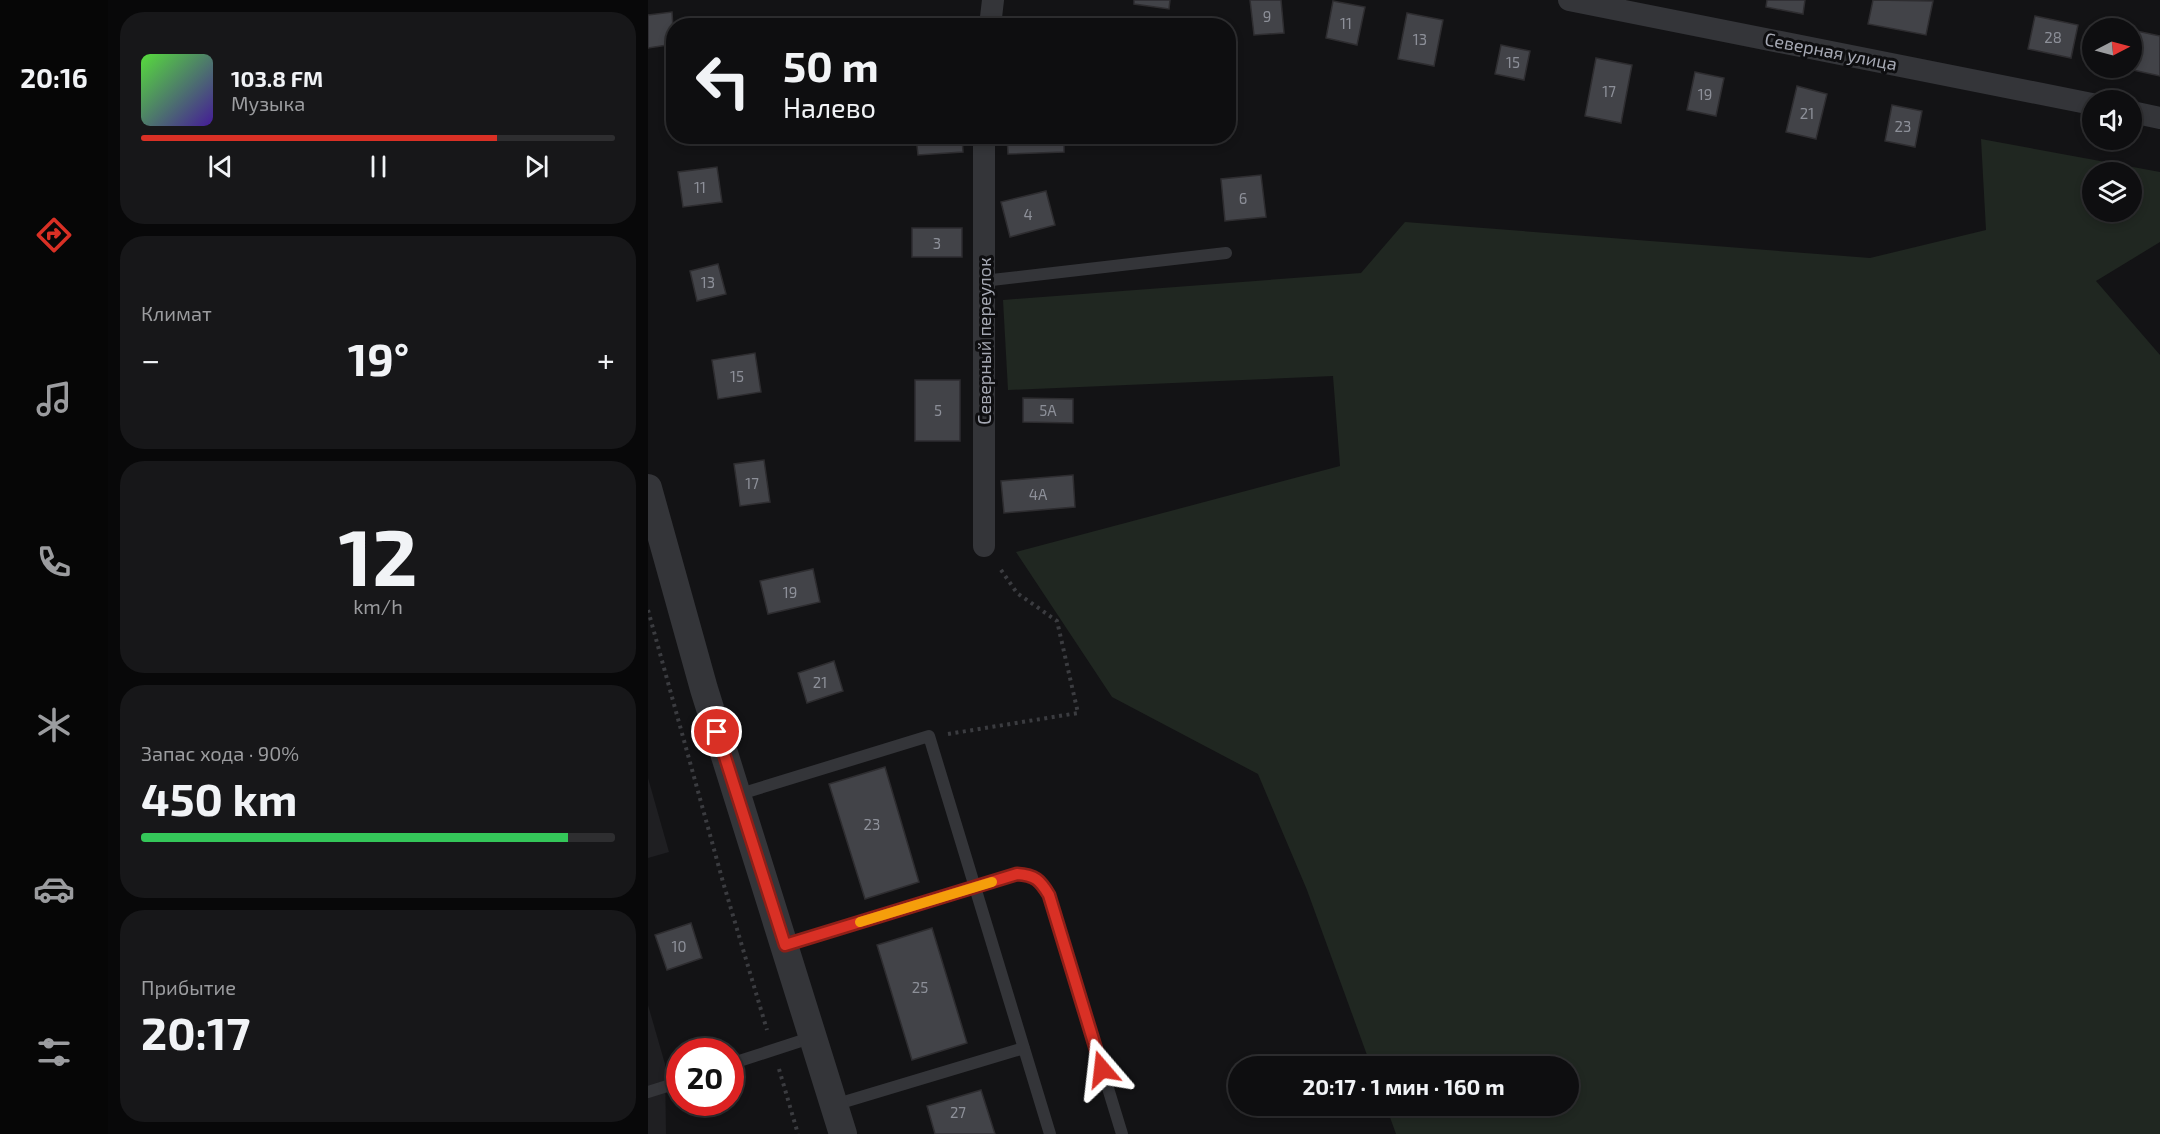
<!DOCTYPE html>
<html lang="ru">
<head>
<meta charset="utf-8">
<style>
	body { margin:0; font-family:"Exo 2",sans-serif; background:#171719; color:#f1f3f6; height:100vh; display:flex; flex-direction:column; font-size:22px; white-space:nowrap }
	* { box-sizing:border-box; margin:0 }
	p { font-size:20px; color:#9b9c9f }
	.icon { flex:none; width:33px; height:33px; fill:none; stroke:currentColor; stroke-width:2; stroke-linecap:round; stroke-linejoin:round }
	.map { position:relative; flex:1; overflow:hidden }
	.details { display:flex; flex-direction:column; gap:12px; padding:12px; background:#080809; width:540px }
	.details>* { flex:none }
	.hud { position:absolute; left:18px; top:18px; width:570px; height:126px; border-radius:24px; box-shadow:0 3px 9px #0003,0 0 0 2px #2e2e30; background:#0e0e10; color:#f1f3f6; overflow:hidden }
	.needle { width:39px; rotate:84deg }
	.controls { position:absolute; left:1434px; top:18px; display:grid; gap:12px }
	.controls a { display:grid; place-items:center; width:60px; height:60px; border-radius:50%; background:#0e0e10; box-shadow:0 3px 9px #0003,0 0 0 2px #2e2e30; font-size:30px }
	.speed { position:absolute; left:18px; top:1038px; display:flex; gap:12px; font-size:30px; font-weight:700; text-align:center }
	.speed>* { display:grid; place-content:center; width:78px; height:78px; border-radius:50%; background:#0e0e10; box-shadow:0 3px 9px #0003,0 0 0 2px #2e2e30; line-height:1 }
	.speed .limit { border:9px solid #d22; background:#fff; color:#111 }
	.pin { position:absolute; display:grid; place-items:center; width:51px; height:51px; color:#fff; margin:-26px; border:3px solid #fff; border-radius:50%; box-shadow:0 2px 6px #0007 }
	.me { position:absolute; width:66px; margin:-33px; rotate:343deg; stroke-linejoin:round; filter:drop-shadow(0 0 4px #0008) }
	.turn { display:flex; align-items:center; gap:21px; height:126px; padding:0 18px; font-size:27px }
	.turn .icon { width:78px; height:78px; stroke-width:2.5 }
	.turn b { display:block; font-size:42px; line-height:51px }
	.big { font-size:45px; font-weight:700; line-height:1.1 }
	.details .widget { flex:1; display:flex; flex-direction:column; justify-content:center; gap:9px; min-width:0; padding:0 21px; border-radius:24px; background:#171719 }
	.details .dial { align-items:center; gap:0 }
	.dial b { font-size:78px; line-height:1 }
	.song { display:flex; align-items:center; gap:18px }
	.cover { width:72px; height:72px; border-radius:9px; background:linear-gradient(135deg,hsl(110 70% 55%),hsl(260 70% 35%)) }
	.played { height:6px; border-radius:3px; background:linear-gradient(90deg,#d93025 75%,#2e2e30 75%) }
	.keys { display:flex; justify-content:space-around; direction:ltr }
	.heat { display:flex; justify-content:space-between; align-items:center; font-size:33px; direction:ltr }
	.charge { height:9px; border-radius:4px; background:linear-gradient(90deg,#34c759 90%,#2e2e30 0) }
	.trip { position:absolute; left:580px; top:1056px; width:351px; height:60px; border-radius:30px; background:#0e0e10; box-shadow:0 3px 9px #0003,0 0 0 2px #2e2e30; font-weight:700; line-height:60px; text-align:center }
	main { display:flex; flex:1; min-height:0 }
	.tab-bar { display:flex; flex-direction:column; width:108px; justify-content:space-around; align-items:center; background:#060606; color:#9b9c9f }
	.tab-bar .icon { width:42px; height:42px }
	.tab-bar .selected { color:#d93025 }
	.tab-bar b { font-size:27px; color:#f1f3f6 }
	.map>svg:first-child { display:block }
</style>
</head>
<body>
<main>
<nav class="tab-bar">
<b>20:16</b>
<svg class="icon selected" aria-label="directions" viewBox="0 0 24 24"><path d="M12 3l9 9-9 9-9-9zM9 14v-3h6M13 9l2 2-2 2"/></svg>
<svg class="icon" aria-label="music" viewBox="0 0 24 24"><path d="M9 18V5l10-2v13"/><circle cx="6" cy="18" r="3"/><circle cx="16" cy="16" r="3"/></svg>
<svg class="icon" aria-label="phone" viewBox="0 0 24 24"><path d="M5 4h4l2 5-3 2q2 4 5 5l2-3 5 2v4C11 20 4 13 5 4z"/></svg>
<svg class="icon" aria-label="climate" viewBox="0 0 24 24"><path d="M12 3v18M4 7l16 10M4 17L20 7"/></svg>
<svg class="icon" aria-label="car" viewBox="0 0 24 24"><path d="M5 17H2v-5l4-1 3-4h7l3 4 3 1v5h-3M9 17h6M6 11h13"/><circle cx="7" cy="17" r="2"/><circle cx="17" cy="17" r="2"/></svg>
<svg class="icon" aria-label="filters" viewBox="0 0 24 24"><path d="M4 7h16M4 17h16"/><circle cx="9" cy="7" r="2"/><circle cx="15" cy="17" r="2"/></svg>
</nav>
<section class="details">
<div class="widget">
<div class="song"><i class="cover"></i><div><b>103.8 FM</b><p>Музыка</p></div></div>
<div class="played"></div>
<div class="keys"><svg class="icon" aria-label="previous" viewBox="0 0 24 24"><path d="M18 5L8 12l10 7zM5 5v14"/></svg><svg class="icon" aria-label="pause" viewBox="0 0 24 24"><path d="M8 5v14M16 5v14"/></svg><svg class="icon" aria-label="next" viewBox="0 0 24 24"><path d="M6 5l10 7-10 7zM19 5v14"/></svg></div>
</div>
<div class="widget"><p>Климат</p>
<div class="heat"><a>−</a><b class="big">19°</b><a>+</a></div>
</div>
<div class="widget dial"><b>12</b><p>km/h</p></div>
<div class="widget"><p>Запас хода · 90%</p><b class="big">450 km</b><div class="charge"></div></div>
<div class="widget"><p>Прибытие</p><b class="big">20:17</b></div>
</section>
<div class="map">
<svg width="1512" height="1134" viewBox="0 0 1512 1134">
	<rect width="100%" height="100%" fill="#131315"/>
	<path fill="#1f1f22" d="M0,778L21,852L0,858Z
		M0,1005L17,1064L18,1134H0Z"/>
	<path fill="#202721" fill-rule="evenodd" d="M1333,139L1512,172V242L1448,281L1512,355V1134H748L738,1106H921V1066H723L659,890L610,774L464,697L368,552L692,466L685,376L360,390L355,300L713,273L757,222L1222,258L1338,230ZM1444,172H1484V212H1444Z"/>
	<path fill="#424348" stroke="#2e2d30" stroke-width="1.5" d="M486,0H522L521,9L486,4Z
		M602,0H633L636,33L606,35Z
		M1119,0H1157L1155,14L1118,7Z
		M1225,0L1285,1L1278,35L1220,24Z
		M685,1L717,7L709,45L678,38Z
		M24,12L26,44L0,48V15Z
		M759,13L795,20L786,66L750,59Z
		M1387,16L1430,25L1423,58L1380,49Z
		M1484,30L1512,36V76L1476,68H1484Z
		M853,45L882,51L876,80L847,74Z
		M948,58L984,65L973,123L937,116Z
		M1047,72L1076,78L1068,116L1039,110Z
		M1149,86L1179,94L1168,139L1138,132Z
		M1244,105L1274,111L1267,147L1237,141Z
		M268,136H314L315,152L270,155Z
		M359,136H416V152L360,154Z
		M69,167L74,202L35,207L30,172Z
		M613,175L618,217L577,221L573,179Z
		M398,191L407,225L362,237L353,202Z
		M264,228H314V257H264Z
		M70,264L78,294L49,301L42,271Z
		M107,353L113,392L70,399L64,360Z
		M267,380H312V441H267Z
		M375,398L425,399V423L375,422Z
		M116,460L122,502L92,506L86,464Z
		M425,475L427,507L356,513L353,481Z
		M165,569L172,602L120,614L112,581Z
		M186,661L195,691L159,703L150,673Z
		M237,767L271,882L217,899L181,784Z
		M43,923L54,958L19,970L7,935Z
		M284,928L319,1043L264,1060L229,945Z
		M333,1090L347,1134H287L279,1106Z"/>
	<g fill="none" stroke-linecap="round" stroke-linejoin="round">
		<path stroke="#3b3c40" stroke-width="4" stroke-dasharray="3 4.5" stroke-linecap="butt" d="M0,610L75,882L119,1030
			M300,734L430,713L409,621L369,593L351,567
			M131,1069L150,1134"/>
		<path stroke="#343539" stroke-width="12" d="M335,281L578,253
			M89,795L281,736L402,1134
			M137,945L369,874C386,875 392,880 401,895L474,1134
			M82,1064L165,1037
			M0,1092L32,1082
			M186,1105L376,1048"/>
		<path stroke="#343539" stroke-width="22" d="M921,0L1444,104
			M342,26L345,0
			M1484,112L1512,118
			M336,136V546"/>
		<path stroke="#343539" stroke-width="28" d="M0,488L56,689L195,1134"/>
	</g>
	<g fill="none" stroke-linecap="round" stroke-linejoin="round">
		<defs>
			<path id="route" d="M69,732L137,945L369,874C387,875 392,880 401,895L454,1069"/>
		</defs>
		<use href="#route" stroke="#8d1f18" stroke-width="15"/>
		<use href="#route" stroke="#d93025" stroke-width="10"/>
		<path stroke="#f59e0b" stroke-width="10" d="M212,922L344,882"/>
	</g>
	<g text-anchor="middle" dominant-baseline="central" stroke-width="6" stroke-linejoin="round" paint-order="stroke">
		<g font-size="15" fill="#8d9099">
			<text x="619" y="16">9</text>
			<text x="698" y="23">11</text>
			<text x="1405" y="37">28</text>
			<text x="772" y="39">13</text>
			<text x="865" y="62">15</text>
			<text x="961" y="91">17</text>
			<text x="1057" y="94">19</text>
			<text x="1159" y="113">21</text>
			<text x="1255" y="126">23</text>
			<text x="52" y="187">11</text>
			<text x="595" y="198">6</text>
			<text x="380" y="214">4</text>
			<text x="289" y="243">3</text>
			<text x="60" y="282">13</text>
			<text x="89" y="376">15</text>
			<text x="290" y="410">5</text>
			<text x="400" y="410">5А</text>
			<text x="104" y="483">17</text>
			<text x="390" y="494">4А</text>
			<text x="142" y="592">19</text>
			<text x="172" y="682">21</text>
			<text x="224" y="824">23</text>
			<text x="31" y="946">10</text>
			<text x="272" y="987">25</text>
			<text x="310" y="1112">27</text>
		</g>
		<g font-size="18" fill="#a6a9b4" stroke="#0e0e10">
			<text transform="translate(1183 51) rotate(11)">Северная улица</text>
			<text transform="translate(336 341) rotate(-90)">Северный переулок</text>
		</g>
	</g>
</svg>
<div class="controls">
<a><svg class="needle" viewBox="-14 -14 28 28"><path d="M0-13l5 13h-10z" fill="#e53935"/><path d="M0 13l5-13h-10z" fill="#9b9c9f"/></svg></a>
<a><svg class="icon" aria-label="sound" viewBox="0 0 24 24"><path d="M4 9h4l5-4v14l-5-4H4zM17 9q2 3 0 6"/></svg></a>
<a><svg class="icon" aria-label="layers" viewBox="0 0 24 24"><path d="M12 4l9 5-9 5-9-5zM3 14l9 5 9-5"/></svg></a>
</div>
<div class="speed"><div class="limit">20</div></div>
<div class="pin" style="left:69px;top:732px;background:#d93025"><svg class="icon" aria-label="arrive" viewBox="0 0 24 24"><path d="M6 21V4h12l-3 4 3 4H6"/></svg></div>
<svg class="me" style="left:454px;top:1069px" viewBox="-20 -20 40 40"><path d="M0-17L14 15 0 8-14 15z" fill="#d93025" stroke="#fff" stroke-width="4"/></svg>
<div class="trip">20:17 · 1 мин · 160 m</div>
<div class="hud">
<div class="turn"><svg class="icon" aria-label="left" viewBox="0 0 24 24"><path d="M17 20v-9H6M10 6l-5 5 5 5"/></svg><div><b>50 m</b>Налево</div></div>
</div>
</div>
</main>
</body>
</html>
